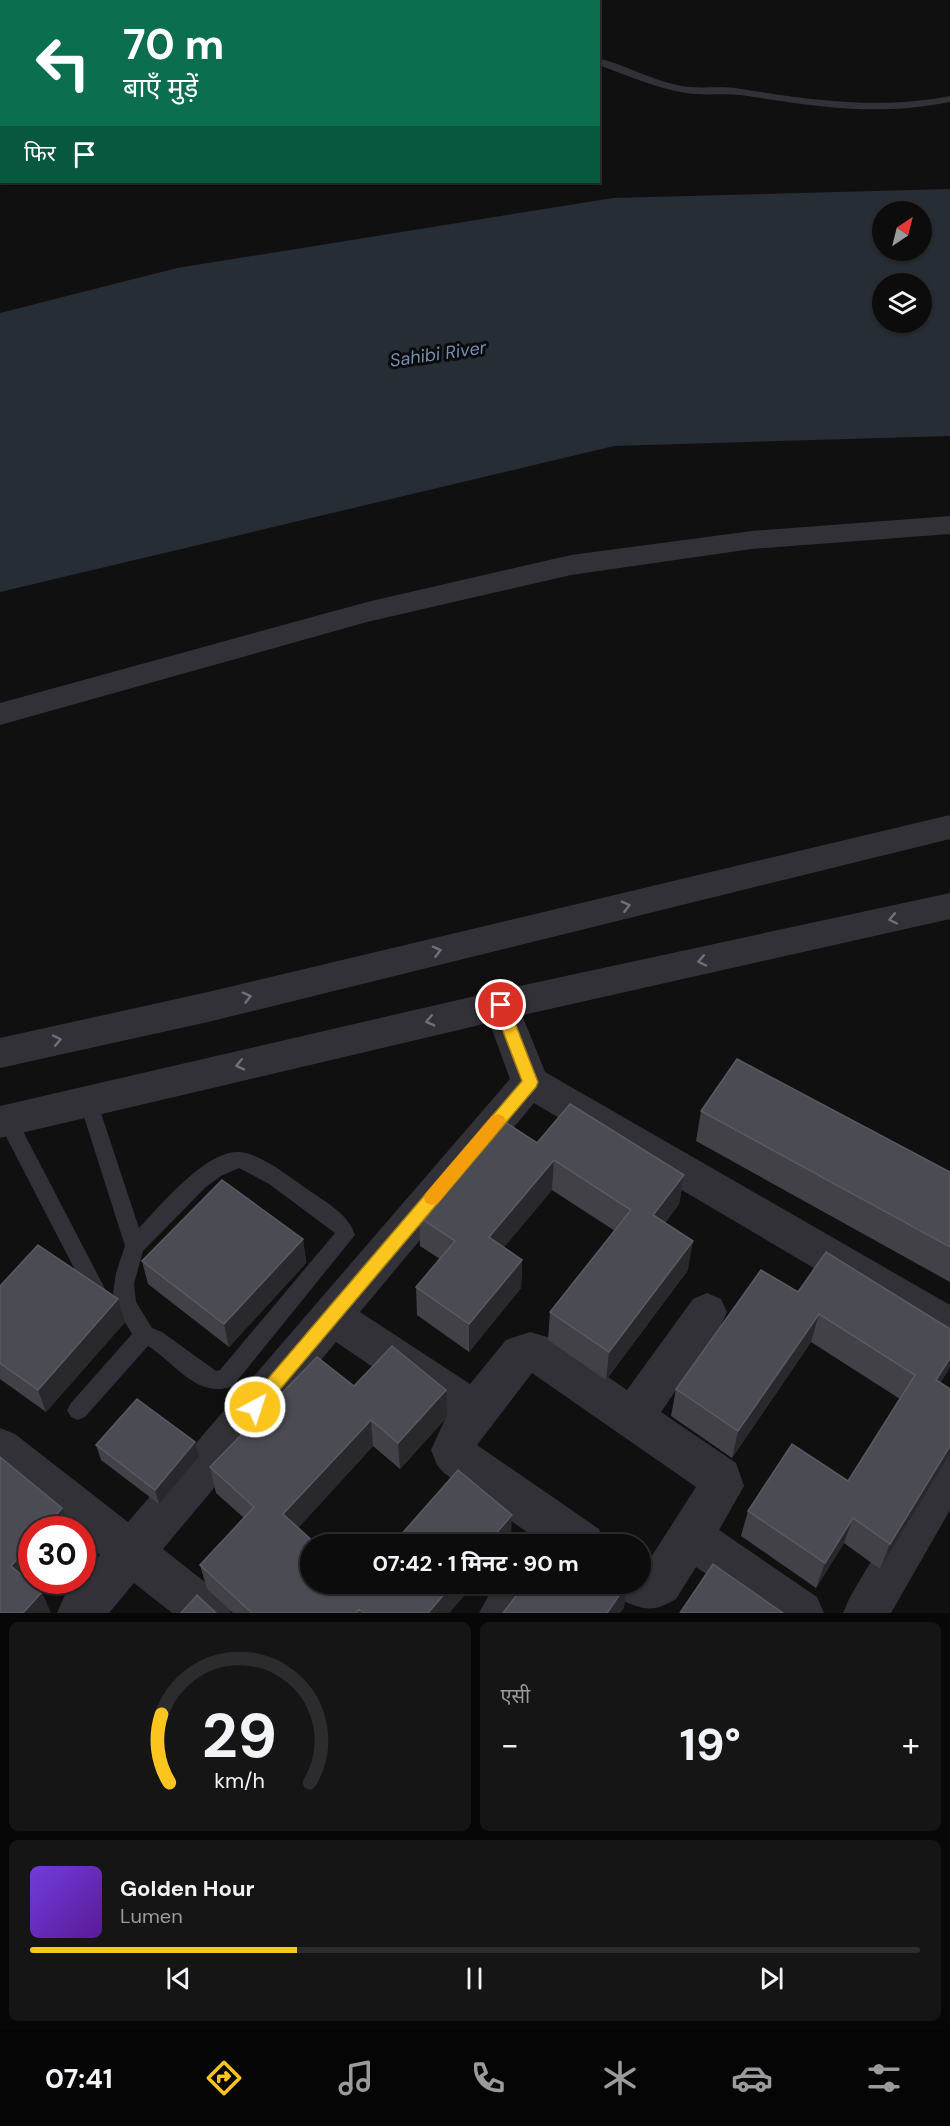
<!DOCTYPE html>
<html lang="hi">
<head>
<meta charset="utf-8">
<style>
	body { margin:0; font-family:"DM Sans","Noto Sans Devanagari",sans-serif; background:#151516; color:#f1f3f6; height:100vh; display:flex; flex-direction:column; font-size:22px; white-space:nowrap }
	* { box-sizing:border-box; margin:0 }
	p { font-size:20px; color:#9a9b9d }
	.icon { flex:none; width:33px; height:33px; fill:none; stroke:currentColor; stroke-width:2; stroke-linecap:round; stroke-linejoin:round }
	.map { position:relative; height:1613px; overflow:hidden }
	.drawer { display:flex; flex-direction:column; gap:9px; padding:9px; background:#070707; flex:1 }
	.drawer>* { flex:none }
	.banner { position:absolute; left:0px; top:0px; width:600px; height:183px; box-shadow:0 2px 4px #0004,0 0 0 2px #2c2c2e; background:#0b6e4f; color:#fff; overflow:hidden }
	.needle { width:39px; rotate:35deg }
	.buttons { position:absolute; left:872px; top:201px; display:grid; gap:12px }
	.buttons a { display:grid; place-items:center; width:60px; height:60px; border-radius:50%; background:#0c0c0d; box-shadow:0 2px 4px #0004,0 0 0 2px #2c2c2e; font-size:30px }
	.speed { position:absolute; left:18px; top:1516px; display:flex; gap:12px; font-size:30px; font-weight:700; text-align:center }
	.speed>* { display:grid; place-content:center; width:78px; height:78px; border-radius:50%; background:#0c0c0d; box-shadow:0 2px 4px #0004,0 0 0 2px #2c2c2e; line-height:1 }
	.speed .limit { border:9px solid #d22; background:#fff; color:#111 }
	.pin { position:absolute; display:grid; place-items:center; width:51px; height:51px; color:#fff; margin:-26px; border:3px solid #fff; border-radius:50%; box-shadow:0 2px 6px #0007 }
	.me { position:absolute; width:66px; margin:-33px; rotate:40deg; stroke-linejoin:round; filter:drop-shadow(0 0 4px #0008) }
	.turn { display:flex; align-items:center; gap:21px; height:126px; padding:0 24px; font-size:27px }
	.turn .icon { width:78px; height:78px; stroke-width:2.5 }
	.turn b { display:block; font-size:42px; line-height:51px }
	.then { display:flex; align-items:center; height:57px; padding:0 24px; background:#0003; gap:12px; font-size:22px }
	.big { font-size:45px; font-weight:700; line-height:1.1 }
	.drawer .card { flex:1; display:flex; flex-direction:column; justify-content:center; gap:9px; min-width:0; padding:0 21px; border-radius:9px; background:#151516 }
	.drawer .dial { align-items:center; gap:0 }
	.dial svg { height:156px; overflow:visible; fill:none; stroke:#2c2c2e; stroke-width:7; stroke-linecap:round; text-anchor:middle }
	.dial text { fill:#f1f3f6; stroke:none }
	.song { display:flex; align-items:center; gap:18px }
	.cover { width:72px; height:72px; border-radius:9px; background:linear-gradient(135deg,hsl(260 70% 55%),hsl(270 70% 35%)) }
	.played { height:6px; border-radius:3px; background:linear-gradient(90deg,#fbc51e 30%,#2c2c2e 30%) }
	.keys { display:flex; justify-content:space-around; direction:ltr }
	.heat { display:flex; justify-content:space-between; align-items:center; font-size:33px; direction:ltr }
	.drawer .tiles { flex:1; display:grid; gap:9px; grid-template-columns:1fr 1fr }
	.card:last-child { grid-column:span 2 }
	.trip { position:absolute; left:300px; top:1534px; width:351px; height:60px; border-radius:30px; background:#0c0c0d; box-shadow:0 2px 4px #0004,0 0 0 2px #2c2c2e; font-weight:700; line-height:60px; text-align:center }
	.menu { display:flex; height:96px; justify-content:space-around; align-items:center; background:#050505; color:#9a9b9d }
	.menu .icon { width:42px; height:42px }
	.menu .on { color:#fbc51e }
	.menu b { font-size:27px; color:#f1f3f6 }
	.map>svg:first-child { display:block }
</style>
</head>
<body>
<div class="map">
<svg width="950" height="1613" viewBox="0 0 950 1613">
	<rect width="100%" height="100%" fill="#101011"/>
	<path fill="#262d35" fill-rule="evenodd" d="M950,189V436L614,446L0,592V313L177,268L613,198ZM882,212H921V250H882ZM882,284H921V322H882Z"/>
	<g fill="none" stroke-linecap="round" stroke-linejoin="round">
		<path fill="#313137" fill-rule="evenodd" d="M411,0H425L426,2H412Z
			M598,58C625,65 650,79 677,85C698,90 719,85 741,89C814,100 876,110 950,96V102C876,117 814,106 741,95C722,93 704,96 686,93C655,88 627,75 598,65Z
			M88,1093L95,1095L97,1101L139,1228C160,1206 206,1150 239,1152C260,1153 290,1177 307,1189C324,1201 349,1214 355,1235L233,1386C198,1400 175,1363 148,1346L85,1417L78,1420L71,1417L67,1410L71,1403L132,1334L119,1312L113,1293L116,1273L125,1246L79,1101L81,1095ZM239,1168L269,1184L335,1233L220,1370L216,1371L162,1332L152,1328L136,1302L134,1284L143,1251L206,1187L221,1176Z
			M7,1112L14,1114L102,1283L105,1289L102,1295L95,1298L88,1295L0,1125V1114Z"/>
		<path fill="#313137" fill-rule="evenodd" d="M950,516V534L752,549L571,575L367,622L0,725V703L367,602L571,555L752,531Z
			M501,990L514,995L545,1072L950,1305V1346L936,1340L534,1103L360,1312L470,1384L506,1340L530,1332L551,1338L627,1390L693,1299L707,1293L721,1299L727,1312L721,1325L661,1412L736,1463L744,1486L719,1530L817,1597L824,1613H762L696,1567L676,1599C654,1612 645,1611 622,1600L616,1584H640V1563L646,1565L696,1487L532,1373L477,1445L599,1529L605,1545H545L444,1473L437,1465L431,1450L446,1417L336,1342L163,1549L224,1597L231,1613H172L134,1583L109,1613H57L64,1597L78,1581H82V1575L100,1555L82,1542V1530H68L0,1476V1428L15,1434L128,1522L510,1079L483,1005L488,995Z
			M950,1447V1510L891,1613H843L850,1597L935,1453Z
			M495,1584H544L529,1613H479Z"/>
		<path fill="#313137" fill-rule="evenodd" d="M950,815V839L208,1022L0,1068V1038L208,992Z
			M950,893V919L501,1020L0,1138V1106L501,990Z"/>
	</g>
	<path fill="#414147" d="M701,1111L950,1172V1282L696,1141Z
		M537,1143L684,1175L679,1204L665,1223L688,1270L606,1380L548,1340L550,1312L615,1231L552,1190L504,1247L522,1260L521,1288L469,1352L417,1315L416,1287L440,1259L420,1246L419,1217Z
		M303,1239L306,1263L229,1347L148,1284L142,1261Z
		M761,1270L941,1383L950,1454L880,1569L844,1543L816,1588L741,1536L748,1511L848,1481L900,1399L811,1342L732,1458L671,1416L676,1389Z
		M0,1286L125,1322L46,1412L0,1379Z
		M354,1386L447,1417L400,1469L373,1446L298,1528L310,1584H474L449,1613H233L207,1589L200,1565L244,1518L216,1493L210,1467Z
		M96,1445L199,1457L159,1504L101,1460Z"/>
	<path fill="#29292d" d="M554,1160L552,1190L488,1266L489,1237Z
		M684,1175L679,1204L649,1244L653,1215Z
		M303,1239L306,1263L229,1347L224,1324Z
		M693,1241L688,1270L606,1380L609,1352Z
		M522,1260L521,1288L469,1352V1324Z
		M118,1299L125,1322L46,1412L38,1390Z
		M819,1314L811,1342L732,1458L738,1431Z
		M950,1358V1368L925,1407L936,1380Z
		M446,1390L447,1417L400,1469L398,1443Z
		M371,1420L373,1446L287,1540L283,1514Z
		M195,1442L199,1457L159,1504L155,1490Z
		M950,1446V1454L880,1569L890,1544Z
		M62,1508L71,1530H43Z
		M512,1515L511,1540L506,1545H486Z
		M853,1518L844,1543L816,1588L825,1563Z
		M32,1542V1580L22,1590L11,1566Z
		M453,1584H474L449,1613H428Z
		M627,1584L624,1608L620,1613H607Z
		M42,1592L51,1613H23Z"/>
	<path fill="#4b4c53" stroke="#595a62" stroke-width="1.5" d="M737,1059L950,1172V1247L701,1111Z
		M570,1104L684,1175L653,1215L693,1241L609,1352L550,1312L631,1210L554,1160L489,1237L522,1260L469,1324L416,1287L455,1241L419,1217L502,1120L537,1143Z
		M222,1180L303,1239L224,1324L142,1261Z
		M38,1245L118,1299L38,1390L0,1363V1286Z
		M826,1252L950,1329V1358L936,1380L950,1389V1446L890,1544L853,1518L825,1563L748,1511L792,1444L848,1481L915,1375L819,1314L738,1431L676,1389L761,1270L798,1292Z
		M392,1346L446,1390L398,1443L371,1420L283,1514L317,1545H310V1584H453L428,1613H364L359,1609L356,1613H252L200,1565L254,1507L210,1467L317,1357L354,1386Z
		M137,1399L195,1442L155,1490L96,1445Z
		M0,1457L62,1508L43,1530H32V1542L11,1566L42,1592L23,1613H0Z
		M458,1470L512,1515L486,1545H392Z
		M561,1535L575,1545H554Z
		M713,1564L783,1613H680Z
		M525,1584H627L607,1613H503Z
		M197,1595L216,1613H181Z"/>
	<defs><path id="oneway-chevron" d="M-2-3.5L2.5 0L-2 3.5" fill="none" stroke-width="1.6" stroke-linecap="round" stroke-linejoin="round" transform="scale(1.5)"/></defs>
	<g stroke="#6e707b">
		<use href="#oneway-chevron" transform="translate(626 906) rotate(-14)"/>
		<use href="#oneway-chevron" transform="translate(893 919) rotate(168)"/>
		<use href="#oneway-chevron" transform="translate(437 951) rotate(-14)"/>
		<use href="#oneway-chevron" transform="translate(702 961) rotate(168)"/>
		<use href="#oneway-chevron" transform="translate(247 997) rotate(-14)"/>
		<use href="#oneway-chevron" transform="translate(430 1021) rotate(167)"/>
		<use href="#oneway-chevron" transform="translate(57 1040) rotate(-12)"/>
		<use href="#oneway-chevron" transform="translate(240 1065) rotate(167)"/>
	</g>
	<path fill="#fbc51e" stroke="#a38014" stroke-width="1.5" d="M501,999L506,1001L508,1005L538,1082L536,1087L261,1412L255,1415L249,1412L246,1407L249,1401L522,1081L493,1005L495,1001Z"/>
	<path fill="#f59e0b" d="M498,1114L503,1116L506,1120L503,1125L438,1203L432,1205L426,1203L424,1198L426,1193L492,1116Z"/>
	<g text-anchor="middle" dominant-baseline="central" stroke-width="6" stroke-linejoin="round" paint-order="stroke">
		<g font-size="18" font-style="italic" fill="#748fb1" stroke="#0b0b0c">
			<text transform="translate(438 354) rotate(-8)">Sahibi River</text>
		</g>
	</g>
</svg>
<div class="buttons">
<a><svg class="needle" viewBox="-14 -14 28 28"><path d="M0-13l5 13h-10z" fill="#e53935"/><path d="M0 13l5-13h-10z" fill="#9a9b9d"/></svg></a>
<a><svg class="icon" aria-label="layers" viewBox="0 0 24 24"><path d="M12 4l9 5-9 5-9-5zM3 14l9 5 9-5"/></svg></a>
</div>
<div class="speed"><div class="limit">30</div></div>
<div class="pin" style="left:501px;top:1005px;background:#d93025"><svg class="icon" aria-label="arrive" viewBox="0 0 24 24"><path d="M6 21V4h12l-3 4 3 4H6"/></svg></div>
<svg class="me" style="left:255px;top:1407px" viewBox="-20 -20 40 40"><circle r="17" fill="#fbc51e" stroke="#fff" stroke-width="3"/><path d="M0-11L8 9 0 5-8 9z" fill="#fff"/></svg>
<div class="trip">07:42 · 1 मिनट · 90 m</div>
<div class="banner">
<div class="turn"><svg class="icon" aria-label="left" viewBox="0 0 24 24"><path d="M17 20v-9H6M10 6l-5 5 5 5"/></svg><div><b>70 m</b>बाएँ मुड़ें</div></div>
<div class="then">फिर<svg class="icon" aria-label="arrive" viewBox="0 0 24 24"><path d="M6 21V4h12l-3 4 3 4H6"/></svg></div>
</div>
</div>
<section class="drawer">
<div class="tiles">
<div class="card dial"><svg viewBox="0 0 100 80">
<path d="M14 69A42 42 0 1 1 86 69"/>
<path d="M14 69A42 42 0 0 1 10 34" stroke="#fbc51e"/>
<text x="50" y="56" font-size="32" font-weight="700">29</text>
<text x="50" y="72" font-size="11">km/h</text>
</svg></div>
<div class="card"><p>एसी</p>
<div class="heat"><a>−</a><b class="big">19°</b><a>+</a></div>
</div>
<div class="card">
<div class="song"><i class="cover"></i><div><b>Golden Hour</b><p>Lumen</p></div></div>
<div class="played"></div>
<div class="keys"><svg class="icon" aria-label="previous" viewBox="0 0 24 24"><path d="M18 5L8 12l10 7zM5 5v14"/></svg><svg class="icon" aria-label="pause" viewBox="0 0 24 24"><path d="M8 5v14M16 5v14"/></svg><svg class="icon" aria-label="next" viewBox="0 0 24 24"><path d="M6 5l10 7-10 7zM19 5v14"/></svg></div>
</div>
</div>
</section>
<nav class="menu">
<b>07:41</b>
<svg class="icon on" aria-label="directions" viewBox="0 0 24 24"><path d="M12 3l9 9-9 9-9-9zM9 14v-3h6M13 9l2 2-2 2"/></svg>
<svg class="icon" aria-label="music" viewBox="0 0 24 24"><path d="M9 18V5l10-2v13"/><circle cx="6" cy="18" r="3"/><circle cx="16" cy="16" r="3"/></svg>
<svg class="icon" aria-label="phone" viewBox="0 0 24 24"><path d="M5 4h4l2 5-3 2q2 4 5 5l2-3 5 2v4C11 20 4 13 5 4z"/></svg>
<svg class="icon" aria-label="climate" viewBox="0 0 24 24"><path d="M12 3v18M4 7l16 10M4 17L20 7"/></svg>
<svg class="icon" aria-label="car" viewBox="0 0 24 24"><path d="M5 17H2v-5l4-1 3-4h7l3 4 3 1v5h-3M9 17h6M6 11h13"/><circle cx="7" cy="17" r="2"/><circle cx="17" cy="17" r="2"/></svg>
<svg class="icon" aria-label="filters" viewBox="0 0 24 24"><path d="M4 7h16M4 17h16"/><circle cx="9" cy="7" r="2"/><circle cx="15" cy="17" r="2"/></svg>
</nav>
</body>
</html>
